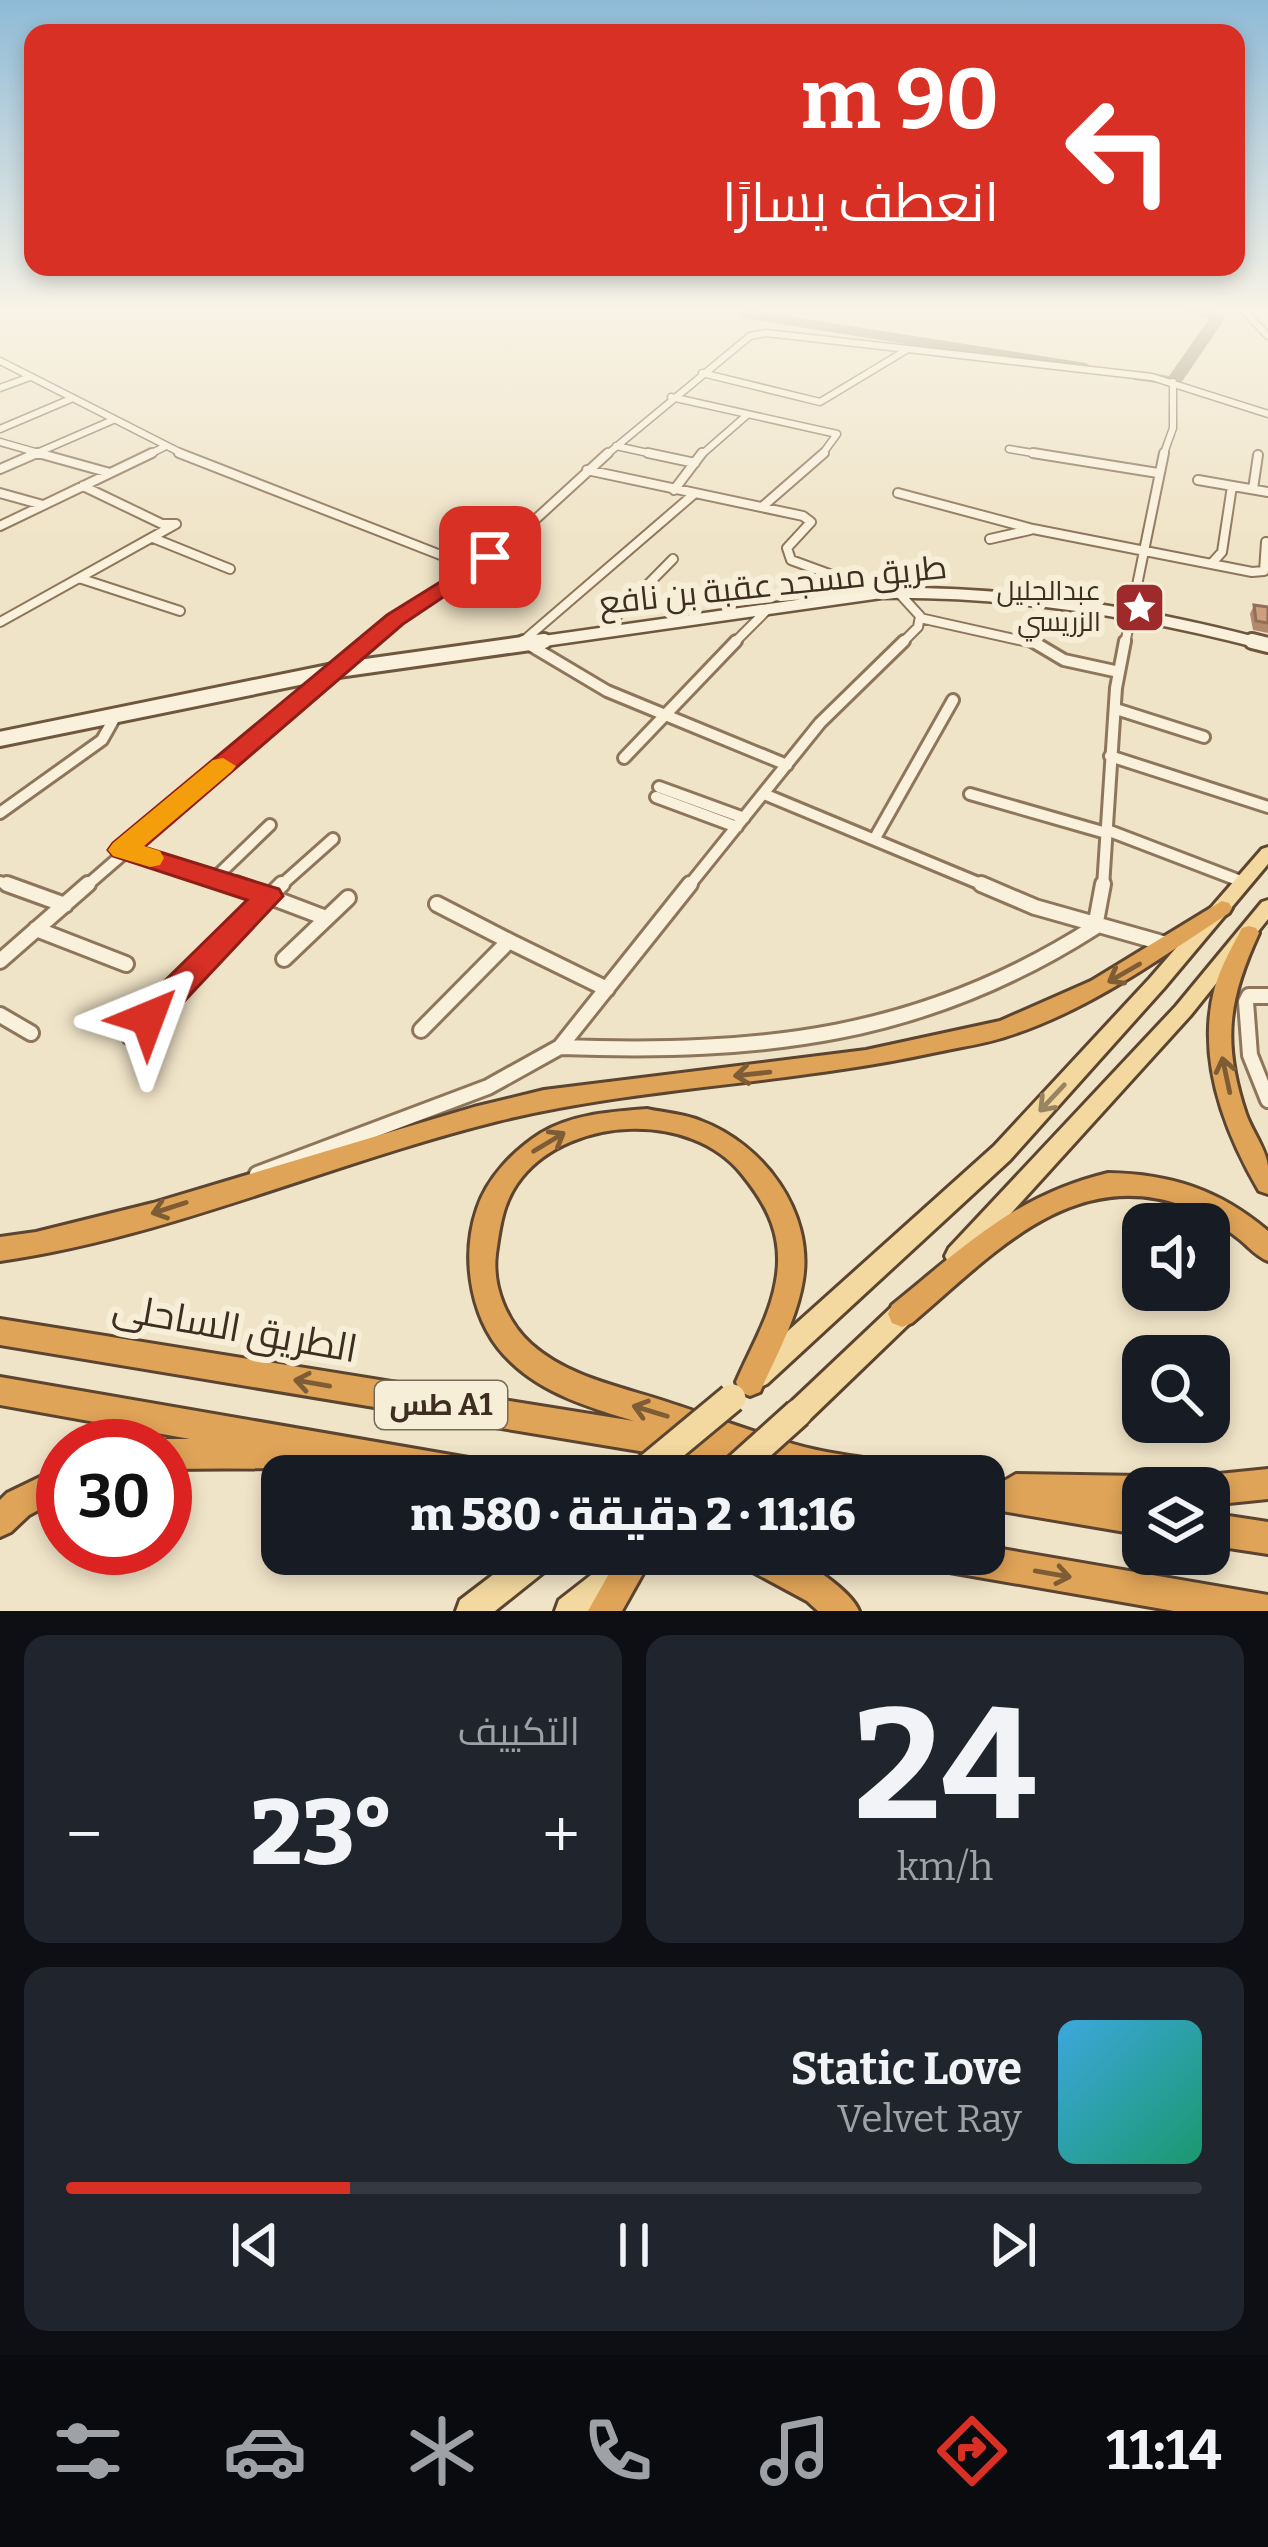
<!DOCTYPE html>
<html lang="ar">
<head>
<meta charset="utf-8">
<style>
	body { margin:0; font-family:Bitter,Cairo,serif; background:#20242c; color:#f1f3f6; direction:rtl; height:100vh; display:flex; flex-direction:column; font-size:45px; white-space:nowrap }
	* { box-sizing:border-box; margin:0 }
	p { font-size:39px; color:#9ea1a6 }
	.icon { flex:none; width:66px; height:66px; fill:none; stroke:currentColor; stroke-width:2; stroke-linecap:round; stroke-linejoin:round }
	.map { position:relative; height:1611px; overflow:hidden; direction:ltr }
	.details { display:flex; flex-direction:column; gap:24px; padding:24px; background:#0d0f14; flex:1 }
	.details>* { flex:none }
	.banner { position:absolute; left:24px; top:24px; width:1221px; height:252px; border-radius:24px; box-shadow:0 6px 18px #0003; direction:rtl; background:#d93025; color:#fff; overflow:hidden }
	.fabs { position:absolute; left:1122px; top:1203px; display:grid; gap:24px }
	.fabs a { display:grid; place-items:center; width:108px; height:108px; border-radius:24px; background:#171b24; box-shadow:0 6px 18px #0003; font-size:60px }
	.speed { position:absolute; left:36px; top:1419px; display:flex; gap:24px; font-size:60px; font-weight:700; text-align:center }
	.speed>* { display:grid; place-content:center; width:156px; height:156px; border-radius:50%; background:#171b24; box-shadow:0 6px 18px #0003; line-height:1 }
	.speed .limit { border:18px solid #d22; background:#fff; color:#111 }
	.pin { position:absolute; display:grid; place-items:center; width:102px; height:102px; color:#fff; margin:-51px; border-radius:24px; box-shadow:0 6px 18px #0006 }
	.me { position:absolute; width:132px; margin:-66px; rotate:44deg; stroke-linejoin:round; filter:drop-shadow(0 0 9px #0008) }
	.turn { display:flex; align-items:center; gap:42px; height:252px; padding:0 48px; font-size:54px }
	.turn .icon { width:156px; height:156px; stroke-width:2.5 }
	.turn b { display:block; font-size:84px; line-height:102px }
	.big { font-size:90px; font-weight:800; line-height:1.1 }
	.details .tile { flex:1; display:flex; flex-direction:column; justify-content:center; gap:18px; min-width:0; padding:0 42px; border-radius:24px; background:#20242c }
	.details .dial { align-items:center; gap:0 }
	.dial b { font-size:156px; line-height:1 }
	.song { display:flex; align-items:center; gap:36px }
	.cover { width:144px; height:144px; border-radius:18px; background:linear-gradient(135deg,hsl(200 70% 55%),hsl(160 70% 35%)) }
	.played { height:12px; border-radius:6px; background:linear-gradient(90deg,#d93025 25%,#363941 25%) }
	.keys { display:flex; justify-content:space-around; direction:ltr }
	.heat { display:flex; justify-content:space-between; align-items:center; font-size:66px; direction:ltr }
	.details .tiles { flex:1; display:grid; gap:24px; grid-template-columns:1fr 1fr }
	.tile:last-child { grid-column:span 2 }
	.trip { position:absolute; left:261px; top:1455px; width:744px; height:120px; border-radius:24px; background:#171b24; box-shadow:0 6px 18px #0003; font-weight:800; line-height:120px; text-align:center; direction:rtl }
	.dock { display:flex; height:192px; justify-content:space-around; align-items:center; background:#090b0e; color:#9ea1a6 }
	.dock .icon { width:84px; height:84px }
	.dock .active { color:#d93025 }
	.dock b { font-size:54px; color:#f1f3f6 }
	.map>svg:first-child { display:block }
</style>
</head>
<body>
<div class="map">
<svg width="1268" height="1611" viewBox="0 0 1268 1611">
	<rect width="100%" height="100%" fill="#f0e4c8"/>
	<g fill="none" stroke-linecap="round" stroke-linejoin="round">
		<path fill="#968974" fill-rule="evenodd" d="M1183,309H1208L1226,317L1179,386L1134,380L1132,376L1140,371L1169,376L1209,319Z
			M748,310L1086,363L1094,368L1086,373L743,318L740,315Z"/>
		<defs>
			<path id="street-far3" d="M1242,309L1268,336
				M0,361L187,456
				M702,373L820,402L908,349L1152,377L1268,414
				M0,388L30,377
				M671,397L837,434L821,456
				M0,429L73,398
				M0,442L49,456
				M616,446L662,456
				M1009,449L1051,456
				M30,456L113,420
				M146,456L164,447
				M605,456L750,336L766,333L908,349
				M700,456L747,415
				M1163,456L1173,428V382"/>
			<path id="street-far2" d="M38,453L110,473
				M179,453L474,568
				M648,453L695,463
				M1033,453L1158,473
				M0,469L37,453
				M587,470L803,516L811,522L787,548L791,560L881,593
				M1198,480L1268,492
				M1253,489L1258,455
				M674,490L702,453
				M0,493L43,505
				M898,493L1033,529L1252,572L1264,571L1266,542
				M762,507L824,453
				M0,526L152,453
				M153,538L230,569
				M990,539L1030,530
				M1212,563L1222,552L1232,486
				M82,579L180,611
				M898,592L920,616L918,627L901,644
				M920,618L1037,644
				M0,622L176,524H162L83,486
				M603,630L673,559
				M365,644L514,539L608,453
				M525,644L522,642L694,494
				M733,644L768,609
				M1125,644L1164,453"/>
			<path id="street-far1" d="M523,641L607,691L787,765
				M1032,641L1064,660L1119,672
				M1116,709L1204,737
				M1110,756L1268,807
				M624,758L736,641
				M659,787L744,818
				M764,794L988,887
				M970,794L1106,833
				M656,797L737,827
				M0,813L102,740L115,717
				M1107,830L1243,882
				M875,838L953,700
				M123,850L244,887
				M216,877L270,825
				M0,882L15,887
				M85,887L369,641
				M279,887L333,839
				M688,887L820,723L904,641
				M1103,887L1116,688L1125,641"/>
			<path id="street" d="M7,884L65,905
				M236,884L326,918
				M981,884L1035,907L1166,944
				M437,904L509,941
				M36,929L126,964
				M284,959L348,898
				M0,961L88,884
				M1268,996H1249L1246,1002L1250,1055L1268,1100
				M0,1015L31,1033
				M421,1030L509,941L607,989
				M130,1037L282,884
				M560,1047C761,1054 922,1038 1095,927L1103,884
				M257,1174L488,1087L560,1047L690,884"/>
			<path id="secondary-far1" d="M523,644L881,593C1012,591 1137,611 1263,644"/>
			<path id="secondary" d="M1252,641L1268,645
				M0,739L338,670L544,641"/>
			<path id="primary" d="M1268,847V864L1164,988L1010,1160L767,1384L758,1388L749,1384L745,1375L749,1366L994,1146L1150,978L1262,849Z
				M1268,900V919L1190,1016L965,1264L957,1267L949,1264L945,1256L949,1248L1176,1006L1262,902Z
				M906,1298L915,1302L918,1310L915,1318L807,1422L798,1426L789,1422L785,1413L789,1404L897,1302Z
				M520,1554H559L554,1564L495,1611H456L460,1600Z
				M618,1554H656L651,1564L594,1611H555L559,1600Z"/>
			<path id="highway" d="M1222,901L1229,903L1232,908L1229,913C1159,959 1089,1010 1008,1036C985,1044 960,1047 937,1052C792,1084 641,1086 498,1121C333,1162 168,1237 0,1261V1237L36,1232L153,1203L474,1107L544,1090L866,1050L1000,1021L1091,981Z
				M1249,926L1256,928L1259,933C1228,1000 1222,1042 1246,1114C1252,1131 1266,1149 1268,1166C1268,1175 1268,1185 1268,1194L1259,1191C1224,1131 1196,1057 1215,987C1221,966 1232,947 1242,928Z
				M647,1109C665,1113 685,1114 701,1121C763,1144 814,1212 803,1280C797,1319 776,1356 760,1392L750,1396L740,1392L736,1382C750,1349 770,1317 776,1281C784,1237 768,1206 741,1173C690,1111 572,1116 522,1177C503,1200 500,1226 496,1254C492,1287 507,1322 531,1344C568,1377 618,1386 664,1401C707,1415 750,1431 793,1444C822,1453 854,1456 883,1461L894,1465L898,1476H798L759,1462L748,1469L0,1345V1319L634,1421C591,1408 544,1394 511,1362C471,1325 460,1259 477,1209C487,1178 514,1150 541,1133C573,1114 611,1112 647,1109Z
				M1108,1173C1171,1174 1220,1190 1268,1231V1261C1256,1256 1249,1247 1239,1239C1223,1226 1203,1213 1184,1206C1071,1165 990,1257 912,1323L902,1327L892,1323L888,1314L892,1305C965,1246 1014,1196 1108,1173Z
				M0,1377L486,1461L497,1465L501,1476H400L316,1461L304,1468L165,1469V1446H153L154,1443L165,1439H190L0,1405Z
				M63,1466V1497L29,1515L11,1532L0,1537V1500L7,1493Z
				M1268,1469V1499L1209,1505V1488H1195L1198,1479L1209,1475Z
				M1016,1474L1143,1476L1154,1480L1157,1488H1143V1535L984,1508V1478L1004,1481Z
				M1209,1513L1268,1522V1554L1209,1545Z
				M984,1546L1268,1595V1611H1174L938,1570L927,1565L922,1554H984Z
				M620,1554H647L650,1561L622,1611H588Z
				M735,1554C750,1554 770,1551 784,1554C806,1560 851,1591 859,1611H818L807,1601L740,1565Z"/>
		</defs>
		<use href="#street-far3" stroke="#8d765c" stroke-width="9"/>
		<use href="#street-far2" stroke="#8d765c" stroke-width="12"/>
		<use href="#street-far1" stroke="#8d765c" stroke-width="16"/>
		<use href="#street" stroke="#8d765c" stroke-width="20"/>
		<use href="#secondary-far1" stroke="#6f573f" stroke-width="15"/>
		<use href="#secondary" stroke="#6f573f" stroke-width="20"/>
		<use href="#primary" stroke="#5b4430" stroke-width="6"/>
		<use href="#highway" stroke="#5b4430" stroke-width="6"/>
		<use href="#street-far3" stroke="#faf1dc" stroke-width="6"/>
		<use href="#street-far2" stroke="#faf1dc" stroke-width="8"/>
		<use href="#street-far1" stroke="#faf1dc" stroke-width="10"/>
		<use href="#street" stroke="#faf1dc" stroke-width="14"/>
		<use href="#secondary-far1" stroke="#faf1dc" stroke-width="10"/>
		<use href="#secondary" stroke="#faf1dc" stroke-width="14"/>
		<use href="#primary" fill="#f3d9a0" fill-rule="evenodd"/>
		<use href="#highway" fill="#e0a458" fill-rule="evenodd"/>
		<defs>
			<path id="primary-bridge" d="M638,1476L732,1398
				M728,1476L798,1413"/>
		</defs>
		<use href="#primary-bridge" stroke="#5b4430" stroke-width="33" stroke-linecap="butt"/>
		<use href="#primary-bridge" stroke="#f3d9a0" stroke-width="27"/>
	</g>
	<path fill="#b2896c" d="M1254,605L1268,607V633L1253,630L1250,614Z"/>
	<path fill="#cf9f7d" stroke="#916f58" stroke-width="3" d="M1254,605L1268,607V623L1256,621Z"/>
	<defs><path id="oneway-shaft" d="M-6 0H5M1.5-3L5.5 0L1.5 3" fill="none" stroke-width="1.6" stroke-linecap="round" stroke-linejoin="round" transform="scale(3)"/></defs>
	<g stroke="#7e5d36">
		<use href="#oneway-shaft" transform="translate(1124 973) rotate(150)"/>
		<use href="#oneway-shaft" transform="translate(752 1074) rotate(174)"/>
		<use href="#oneway-shaft" transform="translate(1226 1075) rotate(-102)"/>
		<use href="#oneway-shaft" transform="translate(549 1142) rotate(-31)"/>
		<use href="#oneway-shaft" transform="translate(169 1208) rotate(162)"/>
		<use href="#oneway-shaft" transform="translate(312 1383) rotate(-170)"/>
		<use href="#oneway-shaft" transform="translate(650 1411) rotate(-163)"/>
		<use href="#oneway-shaft" transform="translate(1053 1574) rotate(10)"/>
	</g>
	<use stroke="#988460" href="#oneway-shaft" transform="translate(1052 1098) rotate(133)"/>
	<linearGradient id="sky" x2="0" y2="1"><stop stop-color="#8fbad6"/><stop offset="0.58" stop-color="#f8f3e6"/><stop offset="1" stop-color="#f8f3e6" stop-opacity="0"/></linearGradient>
	<rect width="1268" height="535" fill="url(#sky)"/>
	<path fill="#d93025" stroke="#8d1f18" stroke-width="3" d="M490,551L497,553V561L403,624L144,847L279,889L283,896L160,1027L148,1031L136,1027L132,1018L136,1009L247,900L113,856L108,850L113,843L387,615Z"/>
	<path fill="#f59e0b" d="M223,758L236,766L232,771L144,846L160,851L164,858L160,865L150,867L113,856L108,850L113,843L213,760Z"/>
	<defs>
		<symbol id="sight-square" viewBox="-11 -11 22 22"><rect x="-9" y="-9" width="18" height="18" rx="4" fill="#9e2a2b" stroke="#f7eed8"/><path d="M0-6L1.8-2.2L6-1.7L2.9 1.2L3.7 5.4L0 3.3L-3.7 5.4L-2.9 1.2L-6-1.7L-1.8-2.2Z" fill="#fff"/></symbol>
	</defs>
	<g fill-rule="evenodd">
		<use href="#sight-square" x="1110" y="578" width="59" height="59"/>
	</g>
	<g text-anchor="middle" dominant-baseline="central" stroke-width="12" stroke-linejoin="round" paint-order="stroke">
		<g font-size="27" fill="#3d2e20" stroke="#f7eed8" text-anchor="end">
			<text x="1101" y="591">عبدالجليل<tspan x="1101" dy="31">الزريسي</tspan></text>
		</g>
		<rect fill="#f7eed8" stroke="#756857" stroke-width="3" x="375" y="1381" width="132" height="48" rx="9"/>
		<g font-size="30" font-weight="bold" fill="#3d2e20">
			<text x="441" y="1405">طس A1</text>
		</g>
		<g font-size="33" fill="#3d2e20" stroke="#f7eed8">
			<text transform="translate(773 585) rotate(-6)">طريق مسجد عقبة بن نافع</text>
		</g>
		<g font-size="39" fill="#3d2e20" stroke="#f7eed8">
			<text transform="translate(235 1328) rotate(10)">الطريق الساحلى</text>
		</g>
	</g>
</svg>
<div class="fabs">
<a><svg class="icon" aria-label="sound" viewBox="0 0 24 24"><path d="M4 9h4l5-4v14l-5-4H4zM17 9q2 3 0 6"/></svg></a>
<a><svg class="icon" aria-label="search" viewBox="0 0 24 24"><circle cx="10" cy="10" r="6"/><path d="M15 15l6 6"/></svg></a>
<a><svg class="icon" aria-label="layers" viewBox="0 0 24 24"><path d="M12 4l9 5-9 5-9-5zM3 14l9 5 9-5"/></svg></a>
</div>
<div class="speed"><div class="limit">30</div></div>
<div class="pin" style="left:490px;top:557px;background:#d93025"><svg class="icon" aria-label="arrive" viewBox="0 0 24 24"><path d="M6 21V4h12l-3 4 3 4H6"/></svg></div>
<svg class="me" style="left:148px;top:1018px" viewBox="-20 -20 40 40"><path d="M0-17L14 15 0 8-14 15z" fill="#d93025" stroke="#fff" stroke-width="4"/></svg>
<div class="trip">11:16 · 2 دقيقة · 580 m</div>
<div class="banner">
<div class="turn"><svg class="icon" aria-label="left" viewBox="0 0 24 24"><path d="M17 20v-9H6M10 6l-5 5 5 5"/></svg><div><b>90 m</b>انعطف يسارًا</div></div>
</div>
</div>
<section class="details">
<div class="tiles">
<div class="tile dial"><b>24</b><p>km/h</p></div>
<div class="tile"><p>التكييف</p>
<div class="heat"><a>−</a><b class="big">23°</b><a>+</a></div>
</div>
<div class="tile">
<div class="song"><i class="cover"></i><div><b>Static Love</b><p>Velvet Ray</p></div></div>
<div class="played"></div>
<div class="keys"><svg class="icon" aria-label="previous" viewBox="0 0 24 24"><path d="M18 5L8 12l10 7zM5 5v14"/></svg><svg class="icon" aria-label="pause" viewBox="0 0 24 24"><path d="M8 5v14M16 5v14"/></svg><svg class="icon" aria-label="next" viewBox="0 0 24 24"><path d="M6 5l10 7-10 7zM19 5v14"/></svg></div>
</div>
</div>
</section>
<nav class="dock">
<b>11:14</b>
<svg class="icon active" aria-label="directions" viewBox="0 0 24 24"><path d="M12 3l9 9-9 9-9-9zM9 14v-3h6M13 9l2 2-2 2"/></svg>
<svg class="icon" aria-label="music" viewBox="0 0 24 24"><path d="M9 18V5l10-2v13"/><circle cx="6" cy="18" r="3"/><circle cx="16" cy="16" r="3"/></svg>
<svg class="icon" aria-label="phone" viewBox="0 0 24 24"><path d="M5 4h4l2 5-3 2q2 4 5 5l2-3 5 2v4C11 20 4 13 5 4z"/></svg>
<svg class="icon" aria-label="climate" viewBox="0 0 24 24"><path d="M12 3v18M4 7l16 10M4 17L20 7"/></svg>
<svg class="icon" aria-label="car" viewBox="0 0 24 24"><path d="M5 17H2v-5l4-1 3-4h7l3 4 3 1v5h-3M9 17h6M6 11h13"/><circle cx="7" cy="17" r="2"/><circle cx="17" cy="17" r="2"/></svg>
<svg class="icon" aria-label="filters" viewBox="0 0 24 24"><path d="M4 7h16M4 17h16"/><circle cx="9" cy="7" r="2"/><circle cx="15" cy="17" r="2"/></svg>
</nav>
</body>
</html>
